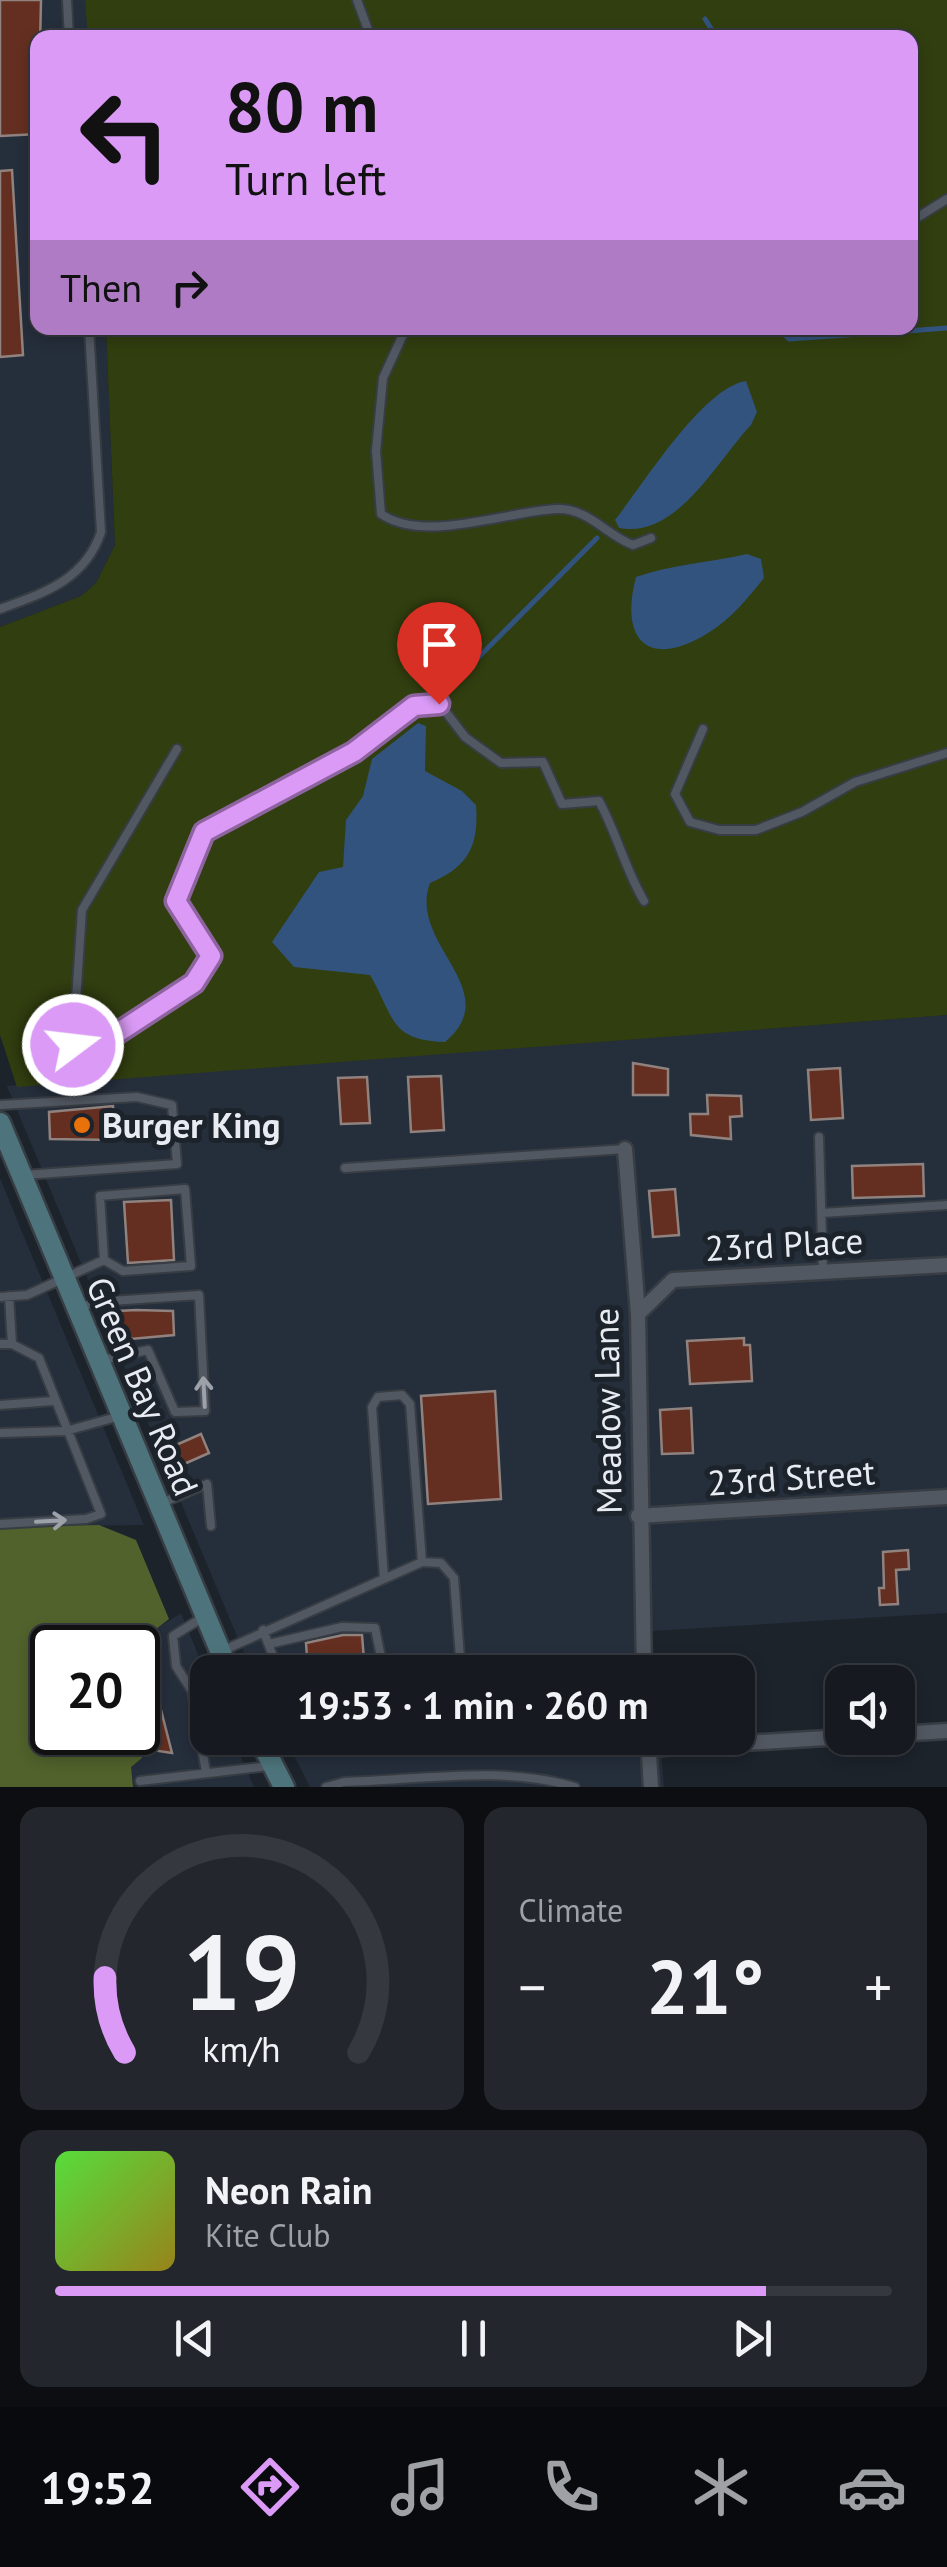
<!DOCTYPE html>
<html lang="en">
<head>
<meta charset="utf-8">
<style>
	body { margin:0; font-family:"PT Sans",sans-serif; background:#23272d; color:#f1f3f6; height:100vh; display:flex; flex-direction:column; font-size:38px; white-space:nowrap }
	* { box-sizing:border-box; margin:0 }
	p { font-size:32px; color:#9ea1a5 }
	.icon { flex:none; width:55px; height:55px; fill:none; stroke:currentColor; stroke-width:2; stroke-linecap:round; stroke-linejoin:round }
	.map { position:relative; height:1787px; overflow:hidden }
	.sheet { display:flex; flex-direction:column; gap:20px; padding:20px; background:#0c0e12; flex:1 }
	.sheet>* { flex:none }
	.guide { position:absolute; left:30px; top:30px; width:888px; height:305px; border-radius:20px; box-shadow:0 5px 15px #0003,0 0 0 2px #35383e; background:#da9af6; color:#111; overflow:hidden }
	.buttons { position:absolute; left:825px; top:1665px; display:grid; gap:20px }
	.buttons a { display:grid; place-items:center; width:90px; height:90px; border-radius:20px; background:#161a20; box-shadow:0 5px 15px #0003,0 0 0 2px #35383e; font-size:50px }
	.speed { position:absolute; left:30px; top:1625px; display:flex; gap:20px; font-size:50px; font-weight:700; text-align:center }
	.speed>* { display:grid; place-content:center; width:130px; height:130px; border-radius:50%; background:#161a20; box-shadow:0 5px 15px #0003,0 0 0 2px #35383e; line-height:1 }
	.speed .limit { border:5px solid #111; border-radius:15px; background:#fff; color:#111 }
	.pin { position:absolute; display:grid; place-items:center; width:85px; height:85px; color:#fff; margin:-102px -42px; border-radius:50% 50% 50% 0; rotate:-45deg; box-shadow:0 0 10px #0007 }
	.pin .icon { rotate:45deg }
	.me { position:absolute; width:110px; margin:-55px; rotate:75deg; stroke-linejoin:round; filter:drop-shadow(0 0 8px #0008) }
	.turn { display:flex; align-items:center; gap:35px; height:210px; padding:0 30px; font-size:45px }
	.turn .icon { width:130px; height:130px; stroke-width:2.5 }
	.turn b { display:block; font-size:70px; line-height:85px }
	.then { display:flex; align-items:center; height:95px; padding:0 30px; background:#0003; gap:20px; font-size:38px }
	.big { font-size:75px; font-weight:600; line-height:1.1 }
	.sheet .widget { flex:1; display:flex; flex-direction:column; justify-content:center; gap:15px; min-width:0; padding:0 35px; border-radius:20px; background:#23272d }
	.sheet .dial { align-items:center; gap:0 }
	.dial svg { height:260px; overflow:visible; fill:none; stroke:#35383e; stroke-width:7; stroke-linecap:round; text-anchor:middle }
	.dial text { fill:#f1f3f6; stroke:none }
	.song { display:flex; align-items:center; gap:30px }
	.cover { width:120px; height:120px; border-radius:15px; background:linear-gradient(135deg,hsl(110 70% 55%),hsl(50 70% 35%)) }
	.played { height:10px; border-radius:5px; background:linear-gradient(90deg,#da9af6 85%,#35383e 85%) }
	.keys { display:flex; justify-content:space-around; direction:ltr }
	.heat { display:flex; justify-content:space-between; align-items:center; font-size:55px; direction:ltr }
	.sheet .tiles { flex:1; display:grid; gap:20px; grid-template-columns:1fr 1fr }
	.widget:last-child { grid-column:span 2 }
	.trip { position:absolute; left:190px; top:1655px; width:565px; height:100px; border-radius:20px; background:#161a20; box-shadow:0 5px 15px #0003,0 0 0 2px #35383e; font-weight:600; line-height:100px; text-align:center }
	.menu { display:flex; height:160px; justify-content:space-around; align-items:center; background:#090a0d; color:#9ea1a5 }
	.menu .icon { width:70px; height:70px }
	.menu .selected { color:#da9af6 }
	.menu b { font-size:45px; color:#f1f3f6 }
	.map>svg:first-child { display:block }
</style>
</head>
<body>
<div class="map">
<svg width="947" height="1787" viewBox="0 0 947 1787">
	<rect width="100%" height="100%" fill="#1d232b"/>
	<path fill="#252e3b" d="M0,0H85L88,37L38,38V328H106L115,545L96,583L81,596L0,627Z
		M947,1015V1613L652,1631L654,1672H252L7,1086Z
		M0,1178L20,1227L144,1525L0,1527Z
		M181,1613L207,1676L208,1738H233L254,1787H133L130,1767L142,1757L138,1682L154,1675L151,1632Z
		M285,1738H660L664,1787H310Z"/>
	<path fill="#313e0f" d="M85,0H947V1015L17,1087L0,1035V627L81,596L96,583L115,545L106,328H910V38H88Z"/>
	<path fill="#51622c" d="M99,1525L136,1540L169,1619L151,1633L154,1675L138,1682V1648H52V1732L138,1731L142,1758L131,1767L133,1787H0V1527Z"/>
	<path fill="#32537e" d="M746,381L757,412L751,425C716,462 677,539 619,528L615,520C643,485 702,388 746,381Z
		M747,554L761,559L764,578C748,598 730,620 708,633C649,670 619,641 636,577C672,564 709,563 747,554Z
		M418,723L426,726L425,771L462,791L476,805C479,845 469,867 430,883C407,944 507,990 445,1042C389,1040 395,1018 370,975L294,967L272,942L319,872L343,867L346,820L363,796L372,759Z"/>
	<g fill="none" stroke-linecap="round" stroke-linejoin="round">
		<path stroke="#32537e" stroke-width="5" d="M705,19L717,38
			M778,328L789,339L875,333
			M894,332L947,328
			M446,690L597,538"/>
	</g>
	<path fill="#642f20" stroke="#90827e" stroke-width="2.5" d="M0,0H41L38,134L0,136Z
		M12,170L23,355L0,357V171Z
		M633,1063L668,1069V1095H633Z
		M840,1068L843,1118L811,1120L808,1070Z
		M441,1076L444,1130L411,1132L408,1077Z
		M367,1077L370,1123L341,1124L338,1078Z
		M707,1095L741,1096L742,1116L730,1117L731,1139L691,1135L690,1114H708Z
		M113,1106L115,1140L50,1139L49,1112Z
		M923,1164L924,1196L853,1198L852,1166Z
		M675,1189L679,1235L653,1237L649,1191Z
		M171,1200L174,1260L128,1263L124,1202Z
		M136,1310L173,1311L174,1335L120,1340L118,1311Z
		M744,1338V1345H750L752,1381L690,1384L687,1341Z
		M495,1391L501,1499L428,1504L421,1396Z
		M691,1408L693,1453L662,1454L660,1410Z
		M201,1434L209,1453L175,1468L167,1449Z
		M908,1550L909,1569L896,1570L898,1604L880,1605L879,1588H884L883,1552Z
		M343,1635H362L365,1672H308L306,1643Z
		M159,1685L160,1706L172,1753L145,1749L141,1731L144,1726L138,1686Z"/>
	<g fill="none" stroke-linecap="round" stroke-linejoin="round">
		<defs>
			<path id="service" d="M67,0L69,38
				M357,0L371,38
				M261,38H272
				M910,222L947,199
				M406,328L383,378L376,451L381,514C425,544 507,511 557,509C588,508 606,535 633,545L651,538
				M0,609C44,593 85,580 101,532L89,328
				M703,729L675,794L690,822L719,830H756L802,812L855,782L947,753
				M177,749L82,910L73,1045L89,1051L194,983L211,956L176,901L204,831L354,752L414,706L439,703L465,737L501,763L543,762L562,804L599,801C617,834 625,869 644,901
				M0,1105L137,1097L172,1105L177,1164L25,1175
				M819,1137L823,1272
				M345,1168L625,1149
				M185,1189L191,1266L123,1271L104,1260L100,1196Z
				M822,1213L947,1205
				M9,1296L12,1344
				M0,1297L27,1295L104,1260
				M79,1308L96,1302L199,1295L205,1411L175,1412L148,1350L102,1360
				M0,1344H12L39,1358L101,1514L86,1519L0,1524
				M0,1405L53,1401
				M0,1433L66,1431L120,1416
				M162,1503L207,1484L211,1526
				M384,1578L372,1407L378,1397L402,1395L410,1404L422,1562
				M205,1616L173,1636L176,1666L192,1691L206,1772
				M263,1630L279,1672
				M269,1644L342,1627L375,1628L384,1672
				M224,1650L422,1562L441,1563L454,1578L461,1672
				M305,1738L319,1743L387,1738
				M266,1751L288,1738
				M140,1781L269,1766
				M326,1787L344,1782C418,1780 503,1765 575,1787"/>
			<path id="minor" d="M625,1149L638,1314L644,1672
				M638,1314L673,1280L947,1265
				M638,1516L947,1497
				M898,1734L947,1731
				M648,1738L651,1787
				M648,1749L842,1737"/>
			<path id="secondary" d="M0,1123L229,1672
				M259,1738L284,1787"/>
		</defs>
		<use href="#service" stroke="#383d44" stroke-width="12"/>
		<use href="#minor" stroke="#383d44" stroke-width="19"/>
		<use href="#secondary" stroke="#383d44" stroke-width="25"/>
		<use href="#service" stroke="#525862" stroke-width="8"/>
		<use href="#minor" stroke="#525862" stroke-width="14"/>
		<use href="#secondary" stroke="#4d747c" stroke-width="20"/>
	</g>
	<defs><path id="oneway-shaft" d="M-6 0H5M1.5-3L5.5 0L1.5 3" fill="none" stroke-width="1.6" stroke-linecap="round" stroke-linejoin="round" transform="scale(2.5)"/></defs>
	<g stroke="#9da2aa">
		<use href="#oneway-shaft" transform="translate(204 1392) rotate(-93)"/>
		<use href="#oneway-shaft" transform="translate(51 1521) rotate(-3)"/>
	</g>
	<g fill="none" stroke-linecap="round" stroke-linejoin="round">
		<defs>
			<path id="route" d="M73,1045L90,1051L194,983L211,956L176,901L204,832L354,752L414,706L439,704"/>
		</defs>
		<use href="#route" stroke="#8e64a0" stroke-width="25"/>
		<use href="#route" stroke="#da9af6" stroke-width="18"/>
	</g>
	<circle fill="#e8710a" stroke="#1d232b" stroke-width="4" cx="82" cy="1125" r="10"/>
	<g text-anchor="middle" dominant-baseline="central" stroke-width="10" stroke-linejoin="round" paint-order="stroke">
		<g font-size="35" font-weight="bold" fill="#e8ecf2" stroke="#1d232b" text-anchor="start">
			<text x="102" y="1125">Burger King</text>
		</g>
		<g font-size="35" fill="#e8ecf2" stroke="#1d232b">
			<text transform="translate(784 1244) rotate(-3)">23rd Place</text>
			<text transform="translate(143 1386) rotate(67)">Green Bay Road</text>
			<text transform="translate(607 1411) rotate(-91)">Meadow Lane</text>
			<text transform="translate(791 1477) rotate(-4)">23rd Street</text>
		</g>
	</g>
</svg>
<div class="buttons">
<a><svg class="icon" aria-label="sound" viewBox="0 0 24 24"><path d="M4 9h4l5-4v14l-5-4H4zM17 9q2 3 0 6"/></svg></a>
</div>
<div class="speed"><div class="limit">20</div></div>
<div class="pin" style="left:439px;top:704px;background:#d93025"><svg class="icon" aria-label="arrive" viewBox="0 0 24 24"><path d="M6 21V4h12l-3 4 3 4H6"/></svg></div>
<svg class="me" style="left:73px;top:1045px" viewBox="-20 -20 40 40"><circle r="17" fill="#da9af6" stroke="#fff" stroke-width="3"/><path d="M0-11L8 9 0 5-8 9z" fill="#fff"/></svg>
<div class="trip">19:53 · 1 min · 260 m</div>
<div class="guide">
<div class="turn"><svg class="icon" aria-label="left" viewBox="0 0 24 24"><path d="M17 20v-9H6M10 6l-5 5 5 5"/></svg><div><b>80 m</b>Turn left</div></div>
<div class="then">Then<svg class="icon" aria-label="right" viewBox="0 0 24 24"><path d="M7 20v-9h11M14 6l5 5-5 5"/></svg></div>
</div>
</div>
<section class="sheet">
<div class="tiles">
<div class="widget dial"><svg viewBox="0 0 100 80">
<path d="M14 69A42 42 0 1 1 86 69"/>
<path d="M14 69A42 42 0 0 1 8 46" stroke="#da9af6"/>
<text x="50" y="56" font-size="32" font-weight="700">19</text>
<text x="50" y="72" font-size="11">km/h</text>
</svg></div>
<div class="widget"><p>Climate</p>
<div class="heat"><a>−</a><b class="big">21°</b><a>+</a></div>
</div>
<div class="widget">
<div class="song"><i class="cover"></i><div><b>Neon Rain</b><p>Kite Club</p></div></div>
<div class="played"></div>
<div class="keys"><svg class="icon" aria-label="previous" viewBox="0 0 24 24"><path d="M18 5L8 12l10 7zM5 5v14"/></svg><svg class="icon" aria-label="pause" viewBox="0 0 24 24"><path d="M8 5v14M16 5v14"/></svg><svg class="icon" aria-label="next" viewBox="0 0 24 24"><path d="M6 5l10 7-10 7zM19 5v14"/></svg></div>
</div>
</div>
</section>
<nav class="menu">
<b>19:52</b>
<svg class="icon selected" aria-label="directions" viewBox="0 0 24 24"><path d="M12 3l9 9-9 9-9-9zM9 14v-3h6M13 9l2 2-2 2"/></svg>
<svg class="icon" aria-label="music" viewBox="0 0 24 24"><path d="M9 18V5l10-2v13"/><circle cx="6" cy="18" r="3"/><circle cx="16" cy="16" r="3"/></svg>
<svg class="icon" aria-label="phone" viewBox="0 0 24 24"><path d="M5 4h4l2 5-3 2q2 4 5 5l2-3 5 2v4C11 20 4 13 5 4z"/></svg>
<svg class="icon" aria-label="climate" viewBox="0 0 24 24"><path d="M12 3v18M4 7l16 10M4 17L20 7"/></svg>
<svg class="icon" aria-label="car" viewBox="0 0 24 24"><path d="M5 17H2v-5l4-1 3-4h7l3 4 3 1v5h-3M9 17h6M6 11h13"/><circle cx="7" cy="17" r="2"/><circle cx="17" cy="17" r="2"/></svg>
</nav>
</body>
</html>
